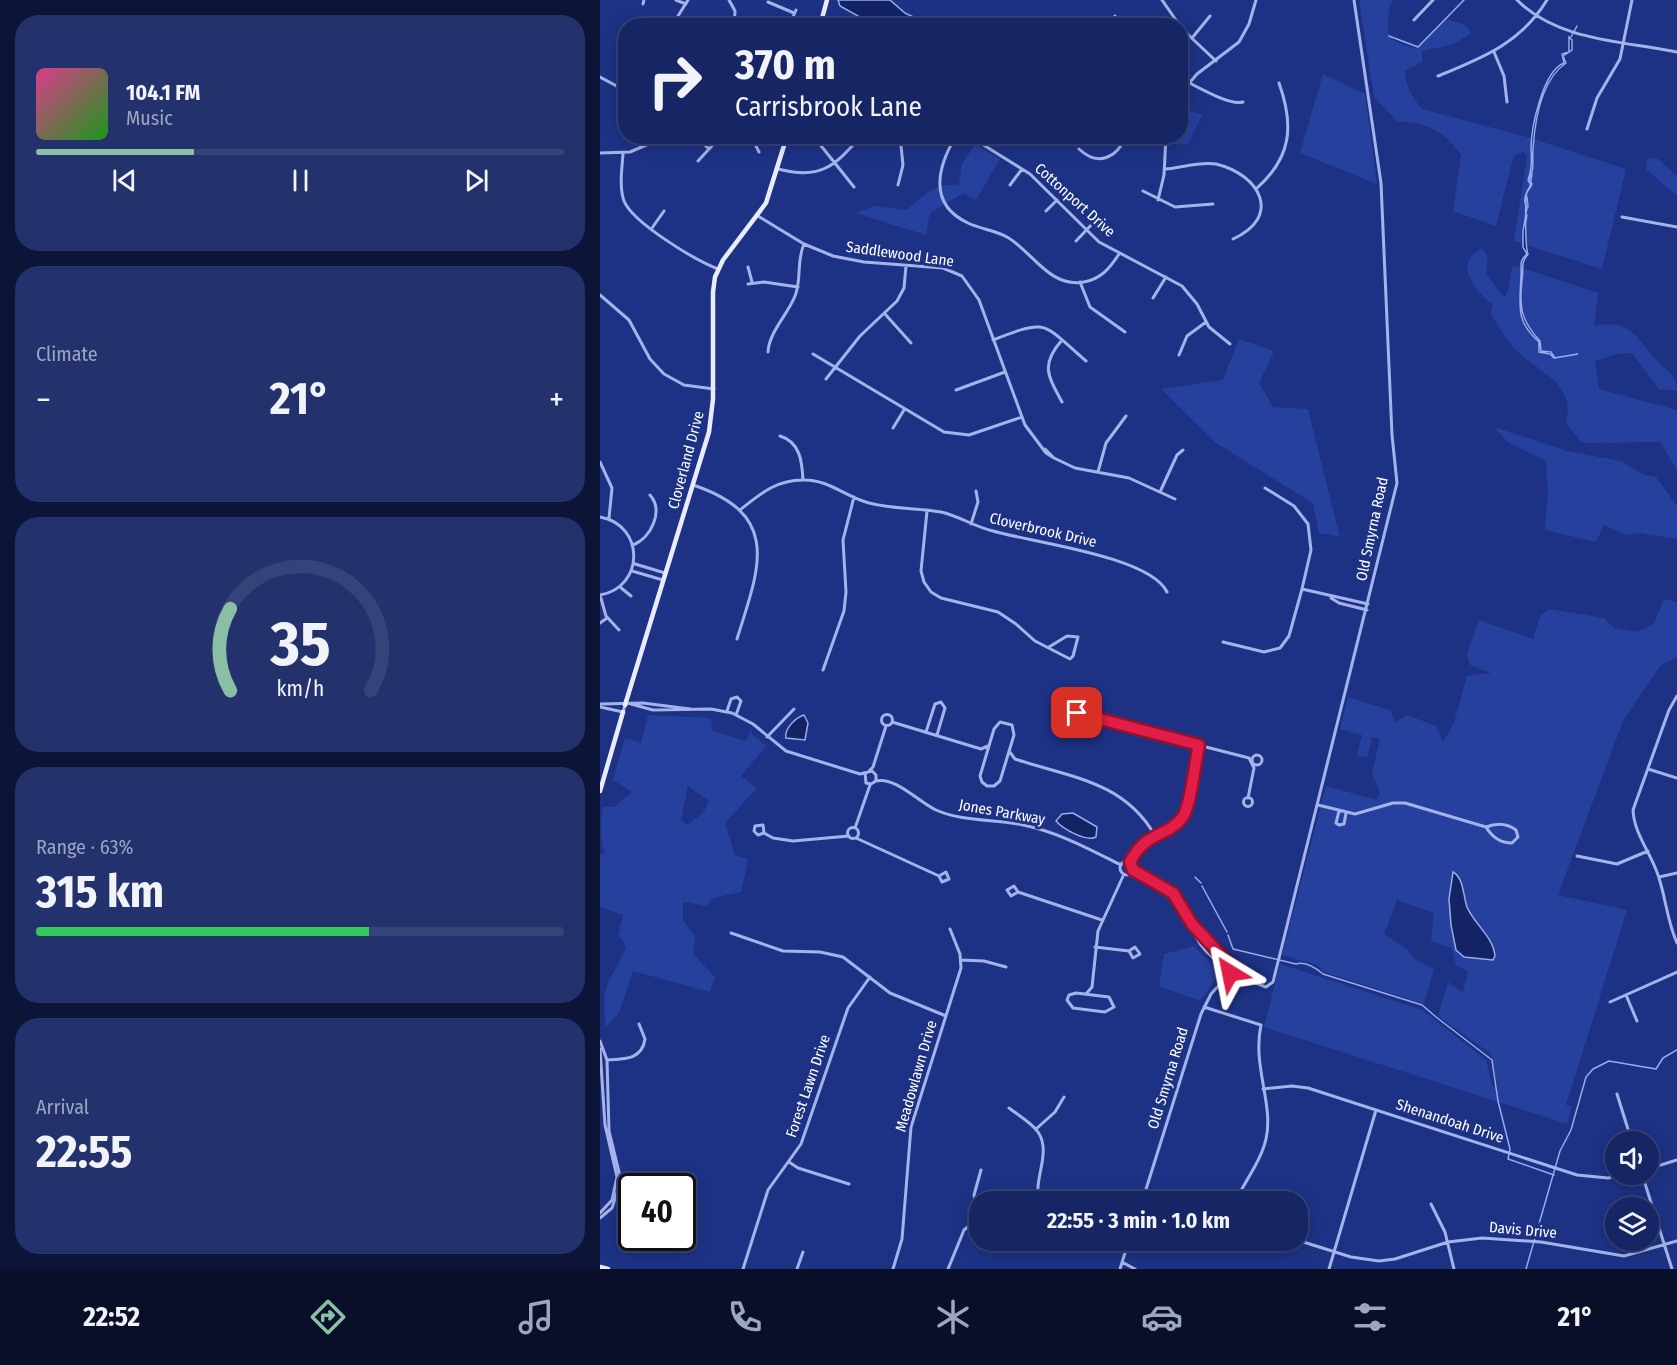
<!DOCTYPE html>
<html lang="en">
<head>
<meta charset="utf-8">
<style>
	body { margin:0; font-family:"Fira Sans Condensed",sans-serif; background:#23326d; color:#f1f3f6; height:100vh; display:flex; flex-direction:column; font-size:22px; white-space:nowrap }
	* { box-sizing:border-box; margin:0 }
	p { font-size:20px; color:#9ea5bf }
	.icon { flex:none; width:33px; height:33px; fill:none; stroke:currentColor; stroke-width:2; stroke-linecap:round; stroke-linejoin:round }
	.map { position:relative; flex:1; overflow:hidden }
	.panel { display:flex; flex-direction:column; gap:15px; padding:15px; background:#0c1537; width:600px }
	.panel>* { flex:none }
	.banner { position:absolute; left:18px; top:18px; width:570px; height:126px; border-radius:24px; box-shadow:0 3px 15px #0003,0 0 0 2px #354378; background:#162664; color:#f1f3f6; overflow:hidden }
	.fabs { position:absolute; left:1005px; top:1131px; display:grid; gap:12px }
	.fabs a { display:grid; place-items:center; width:54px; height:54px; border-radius:50%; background:#162664; box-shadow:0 3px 15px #0003,0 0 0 2px #354378; font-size:30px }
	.speed { position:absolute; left:18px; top:1173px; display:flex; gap:12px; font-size:30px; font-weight:700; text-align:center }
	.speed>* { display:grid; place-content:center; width:78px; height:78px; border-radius:50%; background:#162664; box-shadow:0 3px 15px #0003,0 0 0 2px #354378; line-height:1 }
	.speed .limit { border:3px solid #111; border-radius:9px; background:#fff; color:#111 }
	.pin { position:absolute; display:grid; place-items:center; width:51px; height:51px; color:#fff; margin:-26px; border-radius:12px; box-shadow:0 3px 9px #0006 }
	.me { position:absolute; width:66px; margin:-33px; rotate:325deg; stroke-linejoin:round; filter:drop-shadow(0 0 4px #0008) }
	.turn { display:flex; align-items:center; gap:21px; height:126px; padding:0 18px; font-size:27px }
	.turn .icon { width:78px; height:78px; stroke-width:2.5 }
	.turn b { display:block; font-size:42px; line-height:51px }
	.big { font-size:45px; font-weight:700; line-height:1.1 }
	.panel .card { flex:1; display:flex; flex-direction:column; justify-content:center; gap:9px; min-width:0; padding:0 21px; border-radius:24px; background:#23326d }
	.panel .dial { align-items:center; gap:0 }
	.dial svg { height:156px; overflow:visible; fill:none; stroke:#354378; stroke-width:7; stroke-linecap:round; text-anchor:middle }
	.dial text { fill:#f1f3f6; stroke:none }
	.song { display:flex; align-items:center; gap:18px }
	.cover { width:72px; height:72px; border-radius:9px; background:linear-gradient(135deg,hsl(330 70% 55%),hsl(120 70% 35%)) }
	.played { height:6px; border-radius:3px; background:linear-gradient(90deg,#8abfa5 30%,#354378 30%) }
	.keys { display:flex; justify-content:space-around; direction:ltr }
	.heat { display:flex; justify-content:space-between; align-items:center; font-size:33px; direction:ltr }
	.charge { height:9px; border-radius:4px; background:linear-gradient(90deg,#34c759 63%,#354378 0) }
	.trip { position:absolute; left:369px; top:1191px; width:339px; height:60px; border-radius:24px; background:#162664; box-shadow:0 3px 15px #0003,0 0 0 2px #354378; font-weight:700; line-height:60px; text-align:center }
	.menu { display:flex; height:96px; justify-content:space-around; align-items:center; background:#090f28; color:#9ea5bf }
	.menu .icon { width:42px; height:42px }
	.menu .current { color:#8abfa5 }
	.menu b { font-size:27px; color:#f1f3f6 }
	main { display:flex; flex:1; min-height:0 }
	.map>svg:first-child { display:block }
</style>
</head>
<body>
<main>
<section class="panel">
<div class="card">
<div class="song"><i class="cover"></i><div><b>104.1 FM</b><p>Music</p></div></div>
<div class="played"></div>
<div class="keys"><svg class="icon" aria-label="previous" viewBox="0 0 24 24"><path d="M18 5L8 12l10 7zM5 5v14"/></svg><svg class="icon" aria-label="pause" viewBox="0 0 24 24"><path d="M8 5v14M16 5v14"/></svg><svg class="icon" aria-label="next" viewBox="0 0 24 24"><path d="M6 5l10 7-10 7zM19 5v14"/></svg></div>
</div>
<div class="card"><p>Climate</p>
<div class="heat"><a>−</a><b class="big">21°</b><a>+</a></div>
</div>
<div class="card dial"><svg viewBox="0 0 100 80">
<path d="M14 69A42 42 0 1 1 86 69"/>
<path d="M14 69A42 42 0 0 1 14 27" stroke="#8abfa5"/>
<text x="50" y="56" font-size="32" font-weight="700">35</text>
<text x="50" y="72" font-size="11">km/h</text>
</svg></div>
<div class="card"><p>Range · 63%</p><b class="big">315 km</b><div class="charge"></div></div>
<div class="card"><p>Arrival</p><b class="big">22:55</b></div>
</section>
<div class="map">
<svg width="1077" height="1269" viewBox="0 0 1077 1269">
	<rect width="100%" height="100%" fill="#1d3285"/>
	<path fill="#26409e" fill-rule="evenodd" d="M759,0H793C788,7 785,33 792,39C797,43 808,46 816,49L846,19L865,25L871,33L854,44L822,51V62L805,71C806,87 812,97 822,109L927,137L1026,169L1002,269L914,241L927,157L923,152L914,155L896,226L853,211L861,155C843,130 828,123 797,121L774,97Z
		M723,74L765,94L777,184L700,153Z
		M581,107L602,115L588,144H566V137L580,136Z
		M364,137H379L375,144L400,159L376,200L363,193L330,213L326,235L255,213L274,206L307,210C324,194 335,183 359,185L362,164L375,144Z
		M1047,158L1058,159L1077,176V196L1046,169Z
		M882,249L888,257L886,273L904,298C911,288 909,276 913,265L998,293L994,326C1032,318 1036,338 1058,362C1068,373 1077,374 1077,391L1059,389L1032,353L1017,354L995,361L999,389L1077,410V470L1060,442L982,443L966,423C977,380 935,372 912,346C904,337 898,324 891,314L893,304C875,292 852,262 882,249Z
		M639,339L674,351L659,383L673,407L708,409L740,537L719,533L713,503L616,443L561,389L623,380Z
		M894,427L967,451L1021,461L1044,475L1056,477L1077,506V539L1039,533L1025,535L1004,525L996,542L945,530L948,494L946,461L907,442Z
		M1064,599L1077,602V657L1060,666L1023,721L958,895L1027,910L966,1105L972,1107L967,1124L664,1027L680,964L822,1010L886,1060L892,1086L898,1088L891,1054L838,1016L848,982L863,993L868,971L856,966L852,948L831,941L834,913L797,900L784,934L807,949L814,959L834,969L824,1004L724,972L717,965L682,955L726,786L777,800L780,793L772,773L780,738L772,737L767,757L757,756L762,735L740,729L748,697L790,710L796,722L807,715L836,726L843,742L854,723L867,676L891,673L870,665L867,654L879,620L933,639L940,616L949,609L1004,618L1014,628L1037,632L1054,624Z
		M48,715L111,718L112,731L146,741L150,732L166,746L141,776L157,788L125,823L135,855L148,860L141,892L113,898L106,906L83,902V920L95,937L93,954L115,977L110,992L33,971L19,1013L6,1027C0,981 11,983 26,947L22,939L18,936L23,915L0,907V855L5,853C0,838 0,823 3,807H14L32,792L13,780L25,738L41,743ZM88,786L109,801L103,813L87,825L81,820Z
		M594,946L620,973L600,1001L559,986L564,954Z"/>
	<path fill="#132364" stroke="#97abed" stroke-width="1.5" d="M238,0H290L305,13L324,22L326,25H274L240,6Z
		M969,37L972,40V50L963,56L966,63C941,80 935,119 933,148C932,160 935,169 929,180L932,184C931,187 929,189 927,192C925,198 925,248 928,254C920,264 924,268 922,280C919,307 921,321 940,341L941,351L951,352L955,358L978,354L954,358L950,354L939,352V342C915,321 920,305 921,276C922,266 918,262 927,254L923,247V231L927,208C922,200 926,192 931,185L928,180C932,169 932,160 931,149C931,127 943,71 964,63L962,54L969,52Z
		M204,715L208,723L205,740L186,738C184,729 196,717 204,715Z
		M473,813L497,827L496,837C486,842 463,829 456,821L462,814Z
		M853,872C864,878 863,896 867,907C874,924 893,936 895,956L893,960L864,957L856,950L851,925L849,899Z"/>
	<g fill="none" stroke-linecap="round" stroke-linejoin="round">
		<path stroke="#97abed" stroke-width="1.5" d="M789,36L818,47L864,0
			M971,37L977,26
			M930,187L932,174
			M927,197L928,207
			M925,225L927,215
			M595,877L601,883
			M602,886L627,932
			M628,935L633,949L696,964C705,961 716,968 723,974L822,1005L836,1017L892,1060L898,1101L910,1149L908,1159L954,1175
			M926,1269L960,1151L971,1130L986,1077L993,1069L1009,1061L1056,1069L1063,1058L1077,1050"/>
		<path stroke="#a4b4eb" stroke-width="3" d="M76,0L86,4
			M129,0L135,11L134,26
			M562,0L580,26
			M917,0C958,41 1023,41 1077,52
			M168,2L194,13
			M43,4L44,0
			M78,16L88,0
			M814,20L833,0
			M189,26L196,10
			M514,26L515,16
			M580,27L616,61
			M592,38L610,16
			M894,52L904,76L907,102
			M838,76C882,58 921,43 947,0
			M0,77L26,91
			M580,78C594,85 629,106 643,102
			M580,94L597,74L639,42L649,24L656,0
			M987,129L997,98L1020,59L1032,0
			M95,136L108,148
			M151,136L159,152
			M356,136C338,166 327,204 368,223C380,229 395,230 407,237C433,252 449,288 484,282C501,279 510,268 519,254
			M369,136L430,174L499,242L582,286L597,304L609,327L630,344
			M553,136L566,139
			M214,137L254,187
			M479,149C498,167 517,158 526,136
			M0,153L30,152L67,136
			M23,154C22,168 19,187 24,201C33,223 95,260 118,269
			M98,161L121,136
			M178,169C220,180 234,167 261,136
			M565,169C582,168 599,161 616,164C661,175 682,217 633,239
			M298,185L303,165L300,136
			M410,185L422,169
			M657,188C692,157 694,125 679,83
			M543,191L575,207L613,204
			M558,200L564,175L566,136
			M446,211L457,200
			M158,216L204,244L233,256L264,262L343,268L362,276L379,300L425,425L446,453L454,458L445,449
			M1022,217L1077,227
			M52,228L64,211
			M476,241L495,221
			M148,267L152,282
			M480,282L490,307L525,332
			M148,284L164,282L198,287
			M0,295L29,320L50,359L64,374L84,385L114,389
			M553,298L566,277
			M285,314L311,343
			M393,340C449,318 442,323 486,361
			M168,352C169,332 188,314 195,296C202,279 196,262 204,244
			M213,354L344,432L369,435L422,417
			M579,355L587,336L606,322
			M226,379L260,336L297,301L304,288L306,266
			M356,390L405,372
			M462,402C448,376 440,365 462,340
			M293,428L304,410
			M180,436C200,442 202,461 203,480
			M454,458L475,468L529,478L575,499
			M0,462L12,488L9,518
			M498,472L506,443L526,416
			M93,485C183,515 159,568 137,639
			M560,492L577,455L583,450
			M140,510C160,494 177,479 205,480C229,480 246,497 269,503C292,509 317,508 341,512C359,516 375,527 393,531C430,542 550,556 567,592
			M327,511L321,571L324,582L331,592L341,598L398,612L416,624L435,641L470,659L473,656L478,637L467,636L449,647
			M0,517C45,525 45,587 0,595
			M371,524L378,502L376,491
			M33,545C51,538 64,511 50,495
			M35,564L65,573
			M32,571L63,580
			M20,587L31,596
			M702,589L768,604
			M0,595L6,616L19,630
			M731,598L739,603L767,610
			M0,623L7,618
			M623,642L664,652L680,648L689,636L702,589L711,550L708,524L694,506L665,488
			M223,670L244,611L246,592L243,540L254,497
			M1077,696L1069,710L1033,810C1034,834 1051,853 1058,875C1066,898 1067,921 1077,943
			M0,704L43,703L90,709
			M31,704L53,710L111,709L132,713L153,724L186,751L260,774L272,771L276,775V781L271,784L266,783L265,773
			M0,707L23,712L25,705
			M468.5 712a4.5 4.5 0 1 1 9 0a4.5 4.5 0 1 1-9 0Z
			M127,711L131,699L137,697L141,701L136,715
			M477,714L649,758L654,768L648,798
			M281.5 720a5.5 5.5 0 1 1 11 0a5.5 5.5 0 1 1-11 0Z
			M292,722L381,749L388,746
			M400,722L412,725L414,735L400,781L394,786H387L382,782L380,776L394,729Z
			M326,732L335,704L341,702L345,708L337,735
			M167,737L194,709
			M409,751L415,759C469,777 523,781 554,834
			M652 760a5 5 0 1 1 10 0a5 5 0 1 1-10 0Z
			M1048,769L1077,778
			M269,771L273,767L286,726
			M275,781C296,776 318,802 336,810C363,822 395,819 423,825C458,832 489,849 521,865
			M643.5 802a4.5 4.5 0 1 1 9 0a4.5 4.5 0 1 1-9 0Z
			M718,805L755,814L793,803H805L886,827C896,823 907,823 916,830L918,837L912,843C900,843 892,837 886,827
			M739,811L736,823L739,825L744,824L746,813
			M247.5 833a5.5 5.5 0 1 1 11 0a5.5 5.5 0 1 1-11 0Z
			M255,828L270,785
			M164,833L163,825L155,826L154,831L158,835L164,833L173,838L193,841L249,836
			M256,838L339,876L346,872L349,879L342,882L339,876
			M977,856L1017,864L1048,851
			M520 868a7 7 0 1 1 14 0a7 7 0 1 1-14 0Z
			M530,862C547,829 566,837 582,818C591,807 595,762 599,745
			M533,871C547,877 563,883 574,894C587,906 588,921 595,935C608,961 639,978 666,987L673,982L797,483L792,435L781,183L754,0
			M1059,877L1077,873
			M418,892L411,896L407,890L414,886L418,892L502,920
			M592,923L632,969
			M131,933L183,951L220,952L243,957L290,993L346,1016
			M495,947L529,951L535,947L540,954L533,958L529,951
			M361,960L384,961L406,967
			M476,993L509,997L514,1007L505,1012L473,1008L467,1000L469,995Z
			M486,994L492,987L498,931L524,874
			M1026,995L1037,1021
			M1010,1002L1077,972
			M604,1007L661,1025C652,1066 674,1104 666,1139C661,1161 645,1181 635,1202
			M0,1041L7,1060L9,1131L21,1180L12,1208L0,1218
			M0,1049L5,1125L17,1177L12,1200L0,1213
			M7,1060C24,1059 42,1060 45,1039L39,1024
			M663,1089L692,1086L708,1088L977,1175L1008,1178L1030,1174
			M1017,1094L1032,1142
			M409,1108C418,1115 431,1122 438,1132C452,1153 433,1178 439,1202
			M436,1129L455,1112L464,1097
			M189,1162L198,1168L249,1184
			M1048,1169L1077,1160
			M1042,1174L1072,1269
			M545,1193L572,1202
			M542,1202L601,1014L611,994L632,971
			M831,1204L845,1232L854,1269
			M378,1217L374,1195L381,1170
			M697,1240L751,1257L779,1261L795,1259L848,1242L882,1238L941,1242L1024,1256L1077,1241
			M522,1262L535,1269
			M143,1269L168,1190L201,1144L248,1008L270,977
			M197,1269L203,1252
			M293,1269L302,1239L311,1127L361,968L360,954L350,929
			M348,1269L364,1230L380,1217
			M520,1269L529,1240
			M729,1269L776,1110"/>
		<path stroke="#e9ecfe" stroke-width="4.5" d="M220,26L227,0
			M25,705L109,432L113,399V292L115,277L123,260L166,203L187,136
			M0,791L23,712
			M0,1267L8,1269"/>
	</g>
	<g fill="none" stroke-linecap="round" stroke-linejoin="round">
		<defs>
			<path id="route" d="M477,713L599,745C595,761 591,807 582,818C566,838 546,831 530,862L533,870L573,893L592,924L631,966L630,973"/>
		</defs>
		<use href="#route" stroke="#92132f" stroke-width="15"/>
		<use href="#route" stroke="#e11d48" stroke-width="10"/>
	</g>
	<g text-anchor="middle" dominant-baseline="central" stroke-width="6" stroke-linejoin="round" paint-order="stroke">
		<g font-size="15" fill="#fff" stroke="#1d3285">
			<text transform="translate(475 200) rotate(42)">Cottonport Drive</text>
			<text transform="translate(300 254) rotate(8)">Saddlewood Lane</text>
			<text transform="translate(86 460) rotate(-75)">Cloverland Drive</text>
			<text transform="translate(772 529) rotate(-78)">Old Smyrna Road</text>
			<text transform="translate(443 530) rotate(13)">Cloverbrook Drive</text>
			<text transform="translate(402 812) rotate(10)">Jones Parkway</text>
			<text transform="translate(316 1076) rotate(-74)">Meadowlawn Drive</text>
			<text transform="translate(568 1078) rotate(-73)">Old Smyrna Road</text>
			<text transform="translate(208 1086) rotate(-71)">Forest Lawn Drive</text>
			<text transform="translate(850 1121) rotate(18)">Shenandoah Drive</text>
			<text transform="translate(923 1230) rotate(5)">Davis Drive</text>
		</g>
	</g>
</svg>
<div class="fabs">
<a><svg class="icon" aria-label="sound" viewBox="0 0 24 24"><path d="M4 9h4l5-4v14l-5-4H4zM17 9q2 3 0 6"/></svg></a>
<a><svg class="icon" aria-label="layers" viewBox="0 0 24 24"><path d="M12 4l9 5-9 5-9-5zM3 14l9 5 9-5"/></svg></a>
</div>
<div class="speed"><div class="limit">40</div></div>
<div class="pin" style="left:477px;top:713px;background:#d93025"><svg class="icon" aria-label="arrive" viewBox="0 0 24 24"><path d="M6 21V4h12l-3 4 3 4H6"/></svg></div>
<svg class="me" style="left:630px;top:973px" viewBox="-20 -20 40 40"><path d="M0-17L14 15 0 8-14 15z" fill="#e11d48" stroke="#fff" stroke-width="4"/></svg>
<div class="trip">22:55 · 3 min · 1.0 km</div>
<div class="banner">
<div class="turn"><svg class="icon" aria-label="right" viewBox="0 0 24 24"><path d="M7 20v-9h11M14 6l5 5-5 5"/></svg><div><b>370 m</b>Carrisbrook Lane</div></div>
</div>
</div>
</main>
<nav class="menu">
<b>22:52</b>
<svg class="icon current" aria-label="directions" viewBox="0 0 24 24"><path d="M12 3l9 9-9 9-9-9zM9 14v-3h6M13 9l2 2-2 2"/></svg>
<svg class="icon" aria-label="music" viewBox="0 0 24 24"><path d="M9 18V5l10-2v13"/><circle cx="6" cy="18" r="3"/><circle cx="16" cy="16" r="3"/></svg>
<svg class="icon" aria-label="phone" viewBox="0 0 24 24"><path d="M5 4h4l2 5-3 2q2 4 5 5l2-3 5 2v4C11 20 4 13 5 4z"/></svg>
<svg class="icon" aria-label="climate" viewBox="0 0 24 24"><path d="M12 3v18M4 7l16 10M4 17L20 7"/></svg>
<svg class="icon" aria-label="car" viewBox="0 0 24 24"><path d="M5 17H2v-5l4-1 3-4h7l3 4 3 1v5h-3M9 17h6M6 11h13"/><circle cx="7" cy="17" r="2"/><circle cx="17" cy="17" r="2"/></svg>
<svg class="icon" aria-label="filters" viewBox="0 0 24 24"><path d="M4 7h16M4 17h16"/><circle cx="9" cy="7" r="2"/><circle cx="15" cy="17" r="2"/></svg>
<b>21°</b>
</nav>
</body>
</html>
